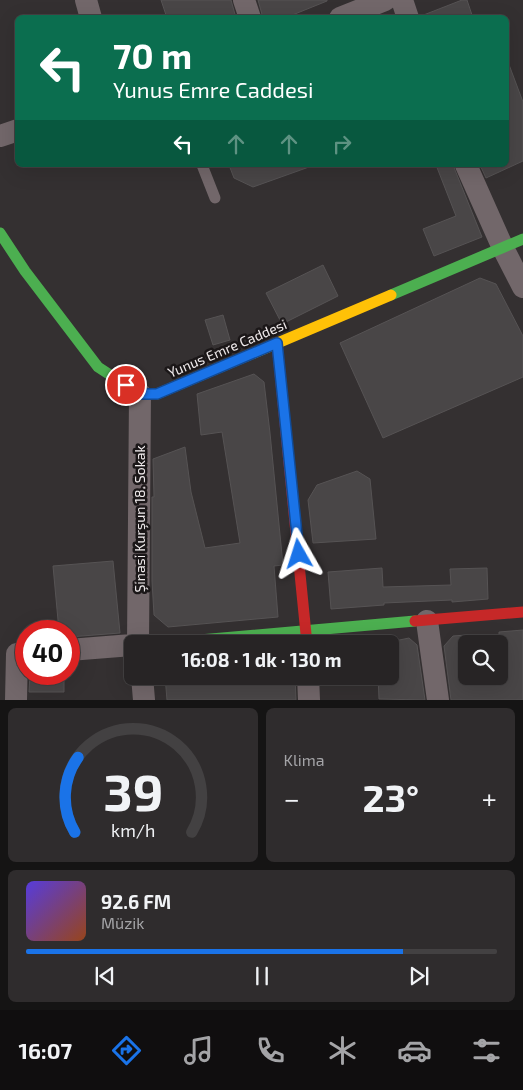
<!DOCTYPE html>
<html lang="tr">
<head>
<meta charset="utf-8">
<style>
	body { margin:0; font-family:"Exo 2",sans-serif; background:#2f2c2d; color:#f1f3f6; height:100vh; display:flex; flex-direction:column; font-size:19px; white-space:nowrap }
	* { box-sizing:border-box; margin:0 }
	p { font-size:16px; color:#a4a4a7 }
	.icon { flex:none; width:28px; height:28px; fill:none; stroke:currentColor; stroke-width:2; stroke-linecap:round; stroke-linejoin:round }
	.map { position:relative; height:700px; overflow:hidden }
	.sheet { display:flex; flex-direction:column; gap:8px; padding:8px; background:#151414; flex:1 }
	.sheet>* { flex:none }
	.guide { position:absolute; left:15px; top:15px; width:494px; height:152px; border-radius:8px; box-shadow:0 5px 20px #0002,0 0 0 1px #434142; background:#0b6e4f; color:#fff; overflow:hidden }
	.tools { position:absolute; left:458px; top:635px; display:grid; gap:10px }
	.tools a { display:grid; place-items:center; width:50px; height:50px; border-radius:8px; background:#272425; box-shadow:0 5px 20px #0002,0 0 0 1px #434142; font-size:25px }
	.speed { position:absolute; left:15px; top:620px; display:flex; gap:10px; font-size:25px; font-weight:700; text-align:center }
	.speed>* { display:grid; place-content:center; width:65px; height:65px; border-radius:50%; background:#272425; box-shadow:0 5px 20px #0002,0 0 0 1px #434142; line-height:1 }
	.speed .limit { border:8px solid #d22; background:#fff; color:#111 }
	.pin { position:absolute; display:grid; place-items:center; width:42px; height:42px; color:#fff; margin:-21px; border:2px solid #fff; border-radius:50%; box-shadow:0 1px 5px #0007 }
	.me { position:absolute; width:55px; margin:-28px; rotate:354deg; stroke-linejoin:round; filter:drop-shadow(0 0 4px #0008) }
	.turn { display:flex; align-items:center; gap:18px; height:105px; padding:0 15px; font-size:22px }
	.turn .icon { width:65px; height:65px; stroke-width:2.5 }
	.turn b { display:block; font-size:35px; line-height:42px }
	.lanes { display:flex; align-items:center; height:48px; padding:0 15px; background:#0003; justify-content:center; gap:25px; direction:ltr }
	.lanes .off { opacity:.35 }
	.big { font-size:38px; font-weight:700; line-height:1.1 }
	.sheet .widget { flex:1; display:flex; flex-direction:column; justify-content:center; gap:8px; min-width:0; padding:0 18px; border-radius:8px; background:#2f2c2d }
	.sheet .dial { align-items:center; gap:0 }
	.dial svg { height:130px; overflow:visible; fill:none; stroke:#434142; stroke-width:7; stroke-linecap:round; text-anchor:middle }
	.dial text { fill:#f1f3f6; stroke:none }
	.song { display:flex; align-items:center; gap:15px }
	.cover { width:60px; height:60px; border-radius:8px; background:linear-gradient(135deg,hsl(250 70% 55%),hsl(20 70% 35%)) }
	.played { height:5px; border-radius:2px; background:linear-gradient(90deg,#1a73e8 80%,#434142 80%) }
	.keys { display:flex; justify-content:space-around; direction:ltr }
	.heat { display:flex; justify-content:space-between; align-items:center; font-size:28px; direction:ltr }
	.sheet .tiles { flex:1; display:grid; gap:8px; grid-template-columns:1fr 1fr }
	.widget:last-child { grid-column:span 2 }
	.trip { position:absolute; left:124px; top:635px; width:275px; height:50px; border-radius:8px; background:#272425; box-shadow:0 5px 20px #0002,0 0 0 1px #434142; font-weight:700; line-height:50px; text-align:center }
	.tab-bar { display:flex; height:80px; justify-content:space-around; align-items:center; background:#100e0f; color:#a4a4a7 }
	.tab-bar .icon { width:35px; height:35px }
	.tab-bar .active { color:#1a73e8 }
	.tab-bar b { font-size:22px; color:#f1f3f6 }
	.map>svg:first-child { display:block }
</style>
</head>
<body>
<div class="map">
<svg width="523" height="700" viewBox="0 0 523 700">
	<rect width="100%" height="100%" fill="#343031"/>
	<path fill="#494647" stroke="#565354" d="M161,0H231L236,18H167Z
		M258,0H327V1L285,18H263Z
		M462,0H467L473,18H421V16Z
		M506,62H508L523,102V161L486,178L480,165H506Z
		M229,165H309V167L253,187L234,178Z
		M436,165H453L482,237L434,256L423,229L456,216Z
		M323,265L338,296L282,324L266,293Z
		M480,278L496,284L523,336V377L383,438L340,343Z
		M223,315L230,340L213,345L205,320Z
		M254,374L264,382L270,433L283,565L274,566L278,617L168,627L154,615L152,581V497H154L153,459L185,447L191,492L205,548L240,543L222,432L201,435L197,394Z
		M357,471L370,479L376,539L313,543L308,500L317,485Z
		M113,561L120,633L69,637V631H59L53,566Z
		M382,568L383,587L451,585L450,569L487,568L488,599L452,602V600L384,603V605L331,609L328,572Z
		M523,630V700H451L444,646L453,636L466,635V676H499V632Z
		M409,638L417,645L425,700L379,699L378,676H390V642Z
		M30,674H64V692H29Z
		M165,676H295L296,700H167Z"/>
	<g fill="none" stroke-linecap="round" stroke-linejoin="round">
		<path stroke="#72676a" stroke-width="11" d="M202,165L215,198"/>
		<path stroke="#72676a" stroke-width="22" d="M86,0L91,18
			M244,0L250,18
			M402,0L408,18
			M340,18L385,0
			M0,136L18,130
			M466,165L503,248L523,287
			M427,621L438,700
			M138,644L140,394
			M69,650L132,645
			M142,676L144,700
			M308,676L309,700
			M16,700L17,654L26,653"/>
		<path stroke="#4caf50" stroke-width="11" d="M0,233L25,271L98,367L121,382
			M391,295L523,239
			M154,644L415,621"/>
		<path stroke="#ffc107" stroke-width="11" d="M121,382L140,394H157L391,295"/>
		<path stroke="#c62828" stroke-width="11" d="M277,343L307,644
			M415,621L523,612"/>
	</g>
	<g fill="none" stroke-linecap="round" stroke-linejoin="round">
		<defs>
			<path id="route" d="M126,385L140,394H157L277,343L299,554"/>
		</defs>
		<use href="#route" stroke="#114b97" stroke-width="12"/>
		<use href="#route" stroke="#1a73e8" stroke-width="9"/>
	</g>
	<g text-anchor="middle" dominant-baseline="central" stroke-width="5" stroke-linejoin="round" paint-order="stroke">
		<g font-size="14" fill="#f1eced" stroke="#1b1718">
			<text transform="translate(227 348) rotate(-23)">Yunus Emre Caddesi</text>
			<text transform="translate(139 519) rotate(-90)">Şinasi Kurşun 18. Sokak</text>
		</g>
	</g>
</svg>
<div class="tools">
<a><svg class="icon" aria-label="search" viewBox="0 0 24 24"><circle cx="10" cy="10" r="6"/><path d="M15 15l6 6"/></svg></a>
</div>
<div class="speed"><div class="limit">40</div></div>
<div class="pin" style="left:126px;top:385px;background:#d93025"><svg class="icon" aria-label="arrive" viewBox="0 0 24 24"><path d="M6 21V4h12l-3 4 3 4H6"/></svg></div>
<svg class="me" style="left:299px;top:554px" viewBox="-20 -20 40 40"><path d="M0-17L14 15 0 8-14 15z" fill="#1a73e8" stroke="#fff" stroke-width="4"/></svg>
<div class="trip">16:08 · 1 dk · 130 m</div>
<div class="guide">
<div class="turn"><svg class="icon" aria-label="left" viewBox="0 0 24 24"><path d="M17 20v-9H6M10 6l-5 5 5 5"/></svg><div><b>70 m</b>Yunus Emre Caddesi</div></div>
<div class="lanes"><svg class="icon" aria-label="left" viewBox="0 0 24 24"><path d="M17 20v-9H6M10 6l-5 5 5 5"/></svg><svg class="icon off" aria-label="ahead" viewBox="0 0 24 24"><path d="M12 20V5M6 11l6-6 6 6"/></svg><svg class="icon off" aria-label="ahead" viewBox="0 0 24 24"><path d="M12 20V5M6 11l6-6 6 6"/></svg><svg class="icon off" aria-label="right" viewBox="0 0 24 24"><path d="M7 20v-9h11M14 6l5 5-5 5"/></svg></div>
</div>
</div>
<section class="sheet">
<div class="tiles">
<div class="widget dial"><svg viewBox="0 0 100 80">
<path d="M14 69A42 42 0 1 1 86 69"/>
<path d="M14 69A42 42 0 0 1 16 23" stroke="#1a73e8"/>
<text x="50" y="56" font-size="32" font-weight="700">39</text>
<text x="50" y="72" font-size="11">km/h</text>
</svg></div>
<div class="widget"><p>Klima</p>
<div class="heat"><a>−</a><b class="big">23°</b><a>+</a></div>
</div>
<div class="widget">
<div class="song"><i class="cover"></i><div><b>92.6 FM</b><p>Müzik</p></div></div>
<div class="played"></div>
<div class="keys"><svg class="icon" aria-label="previous" viewBox="0 0 24 24"><path d="M18 5L8 12l10 7zM5 5v14"/></svg><svg class="icon" aria-label="pause" viewBox="0 0 24 24"><path d="M8 5v14M16 5v14"/></svg><svg class="icon" aria-label="next" viewBox="0 0 24 24"><path d="M6 5l10 7-10 7zM19 5v14"/></svg></div>
</div>
</div>
</section>
<nav class="tab-bar">
<b>16:07</b>
<svg class="icon active" aria-label="directions" viewBox="0 0 24 24"><path d="M12 3l9 9-9 9-9-9zM9 14v-3h6M13 9l2 2-2 2"/></svg>
<svg class="icon" aria-label="music" viewBox="0 0 24 24"><path d="M9 18V5l10-2v13"/><circle cx="6" cy="18" r="3"/><circle cx="16" cy="16" r="3"/></svg>
<svg class="icon" aria-label="phone" viewBox="0 0 24 24"><path d="M5 4h4l2 5-3 2q2 4 5 5l2-3 5 2v4C11 20 4 13 5 4z"/></svg>
<svg class="icon" aria-label="climate" viewBox="0 0 24 24"><path d="M12 3v18M4 7l16 10M4 17L20 7"/></svg>
<svg class="icon" aria-label="car" viewBox="0 0 24 24"><path d="M5 17H2v-5l4-1 3-4h7l3 4 3 1v5h-3M9 17h6M6 11h13"/><circle cx="7" cy="17" r="2"/><circle cx="17" cy="17" r="2"/></svg>
<svg class="icon" aria-label="filters" viewBox="0 0 24 24"><path d="M4 7h16M4 17h16"/><circle cx="9" cy="7" r="2"/><circle cx="15" cy="17" r="2"/></svg>
</nav>
</body>
</html>
